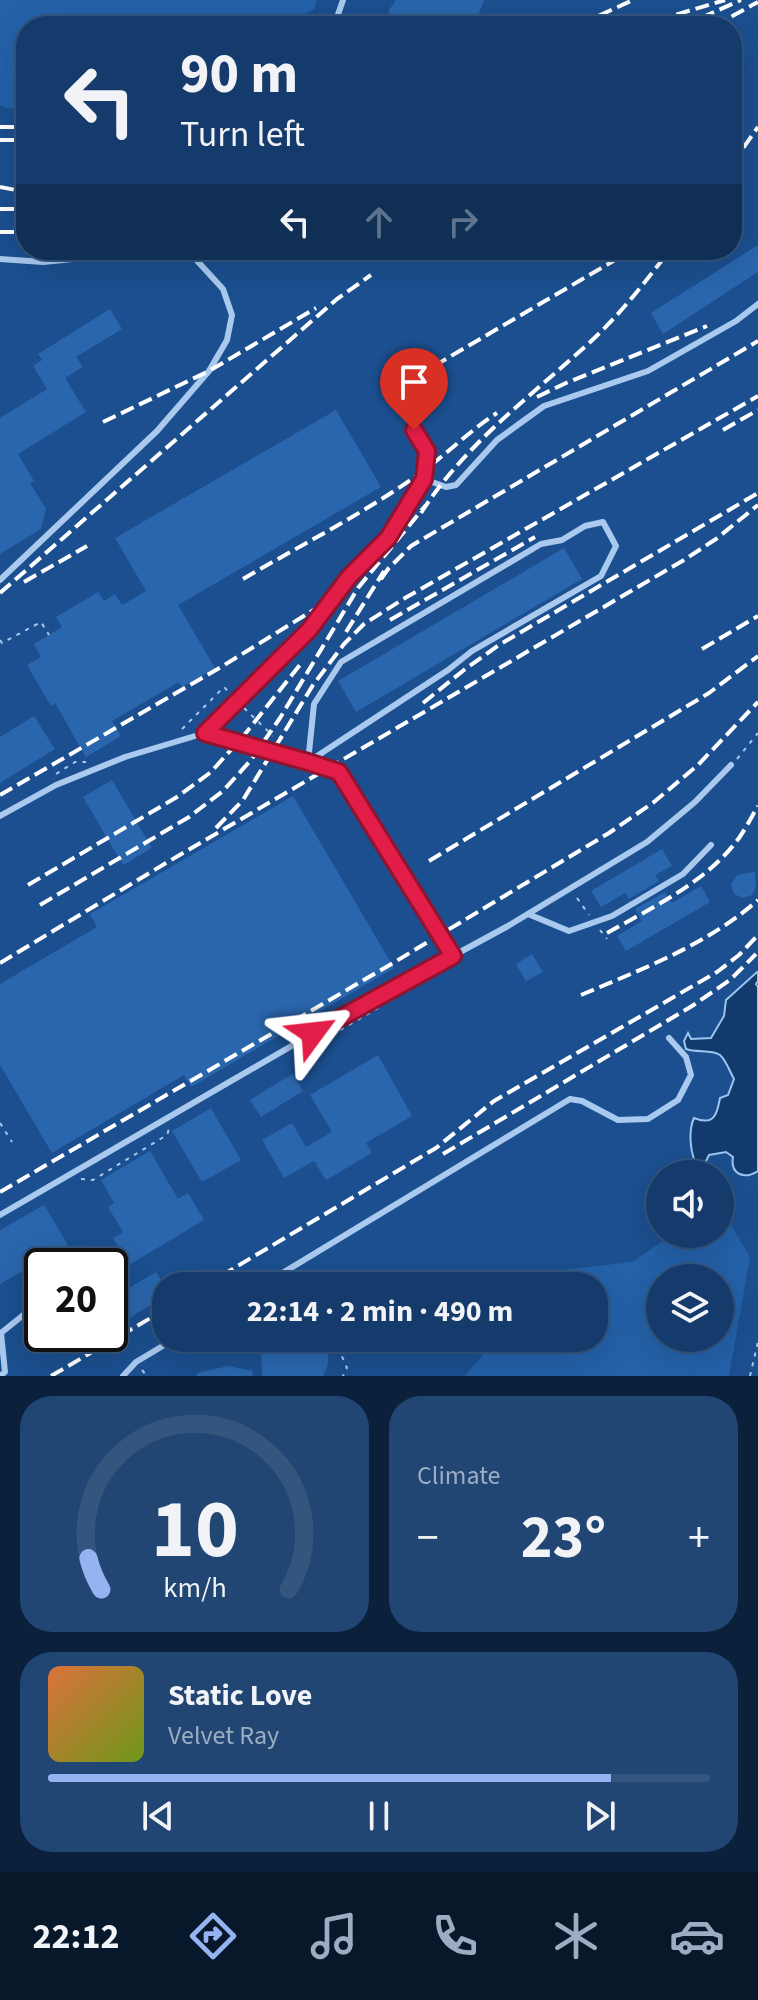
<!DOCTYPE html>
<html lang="en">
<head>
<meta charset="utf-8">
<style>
	body { margin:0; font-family:"Source Sans 3",sans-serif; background:#214673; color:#f1f3f6; height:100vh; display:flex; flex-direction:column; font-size:30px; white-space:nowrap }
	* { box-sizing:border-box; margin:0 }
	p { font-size:26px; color:#9dadc1 }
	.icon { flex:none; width:44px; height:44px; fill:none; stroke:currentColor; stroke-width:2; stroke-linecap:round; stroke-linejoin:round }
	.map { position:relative; height:1376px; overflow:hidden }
	.drawer { display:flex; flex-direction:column; gap:20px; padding:20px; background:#0b203b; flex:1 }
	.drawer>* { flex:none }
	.hud { position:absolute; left:16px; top:16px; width:726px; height:244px; border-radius:32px; box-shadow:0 8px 32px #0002,0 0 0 2px #33557e; background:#143b6b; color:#f1f3f6; overflow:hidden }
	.tools { position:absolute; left:646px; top:1160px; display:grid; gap:16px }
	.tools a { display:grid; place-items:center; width:88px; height:88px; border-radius:50%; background:#143b6b; box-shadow:0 8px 32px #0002,0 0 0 2px #33557e; font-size:40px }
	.speed { position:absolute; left:24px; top:1248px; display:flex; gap:16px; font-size:40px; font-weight:700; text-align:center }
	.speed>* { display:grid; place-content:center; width:104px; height:104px; border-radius:50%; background:#143b6b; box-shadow:0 8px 32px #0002,0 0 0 2px #33557e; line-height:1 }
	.speed .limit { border:4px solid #111; border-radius:12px; background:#fff; color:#111 }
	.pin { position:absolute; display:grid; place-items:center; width:68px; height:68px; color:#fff; margin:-82px -34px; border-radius:50% 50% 50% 0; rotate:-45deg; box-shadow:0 0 8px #0007 }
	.pin .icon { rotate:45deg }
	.me { position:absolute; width:88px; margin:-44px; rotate:60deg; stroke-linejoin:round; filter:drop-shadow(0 0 6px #0008) }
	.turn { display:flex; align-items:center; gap:28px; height:168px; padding:0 32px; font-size:36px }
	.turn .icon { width:104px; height:104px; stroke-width:2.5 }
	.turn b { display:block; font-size:56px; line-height:68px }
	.lanes { display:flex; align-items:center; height:76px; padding:0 32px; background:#0003; justify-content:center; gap:40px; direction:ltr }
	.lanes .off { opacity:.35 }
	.big { font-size:60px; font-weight:700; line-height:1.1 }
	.drawer .tile { flex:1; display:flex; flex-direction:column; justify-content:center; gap:12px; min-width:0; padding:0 28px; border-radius:32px; background:#214673 }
	.drawer .dial { align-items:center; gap:0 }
	.dial svg { height:208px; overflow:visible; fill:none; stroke:#33557e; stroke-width:7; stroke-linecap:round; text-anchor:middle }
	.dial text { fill:#f1f3f6; stroke:none }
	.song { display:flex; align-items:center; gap:24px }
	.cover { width:96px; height:96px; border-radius:12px; background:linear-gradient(135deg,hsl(20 70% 55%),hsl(80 70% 35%)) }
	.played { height:8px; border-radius:4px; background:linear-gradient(90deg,#95b2f1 85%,#33557e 85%) }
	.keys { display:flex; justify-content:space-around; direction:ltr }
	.heat { display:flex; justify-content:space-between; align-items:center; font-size:44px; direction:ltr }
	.drawer .tiles { flex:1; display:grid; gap:20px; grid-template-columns:1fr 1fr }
	.tile:last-child { grid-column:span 2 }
	.trip { position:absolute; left:152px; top:1272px; width:456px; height:80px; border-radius:32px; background:#143b6b; box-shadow:0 8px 32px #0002,0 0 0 2px #33557e; font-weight:700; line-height:80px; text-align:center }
	.menu { display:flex; height:128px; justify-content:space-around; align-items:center; background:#08182b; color:#9dadc1 }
	.menu .icon { width:56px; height:56px }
	.menu .active { color:#95b2f1 }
	.menu b { font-size:36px; color:#f1f3f6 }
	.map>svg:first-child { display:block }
</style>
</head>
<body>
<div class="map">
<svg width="758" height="1376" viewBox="0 0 758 1376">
	<rect width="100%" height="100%" fill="#1b4f8f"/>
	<path fill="#2461a8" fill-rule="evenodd" d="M0,0H317L314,9L281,26H26V109L6,108L0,105Z
		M720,1206L750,1257L729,1376H465L497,1338H594V1286H541L553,1271L632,1262L673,1234H720ZM660,1278H720V1338H660Z"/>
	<path fill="#123a6d" stroke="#9cc4f0" stroke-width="2" d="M757,972L758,974V981L756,984L758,987V1171C744,1180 730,1174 733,1157L726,1152L709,1155L705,1163L698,1167C690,1155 688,1131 694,1118C714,1126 717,1115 720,1098L728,1095L734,1079C730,1072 726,1060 720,1055C713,1049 696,1053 686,1049L684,1041L688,1033L691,1039L711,1038L724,1016L726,1000Z"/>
	<path fill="#2a66ad" d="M396,0H484L478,16L474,21L462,26L449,24L438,17L433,26H389V10Z
		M758,245V272L663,334L651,313Z
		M110,309L122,329L76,357L83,367L65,378L86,412L18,454L34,481L30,483L46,509L41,529L0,554V418L47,389L33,366L42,360L38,354Z
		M336,410L381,487L178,605L215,668L182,687L179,682L112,721L121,736L86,757L55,703L51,706L27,665L41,657L34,644L62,627L56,617L98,592L104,601L115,594L122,605L146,591L115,538Z
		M564,548L582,579L356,712L338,681Z
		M34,716L55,749L0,783V737Z
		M112,780L152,848L123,865L83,797Z
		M293,796L394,968L191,1087L184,1075L52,1153L0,1065V984L97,927L90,914Z
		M662,849L672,866L655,875L659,881L629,899L625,893L601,907L591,891Z
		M755,872L756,887L752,895L743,898L734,894L731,885L736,876L740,874Z
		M701,886L710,902L626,951L617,936L642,921L635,909L665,892L672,903Z
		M532,954L543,972L526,981L516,964Z
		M378,1055L412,1116L366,1143L372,1153L326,1180L314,1161L284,1178L262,1140L292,1123L306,1147L332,1132L310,1095Z
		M292,1074L303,1091L261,1117L250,1100Z
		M211,1108L241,1160L202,1182L172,1131Z
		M150,1151L178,1199L188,1193L204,1220L129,1265L113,1238L123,1232L108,1207L114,1203L101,1180Z
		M44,1205L68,1245L0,1284V1230Z
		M156,1272L166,1288V1296L124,1321L110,1299Z
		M267,1338H321L326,1348L328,1356V1364L323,1376H262L261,1350Z
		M228,1366L253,1371L252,1376H197V1373Z"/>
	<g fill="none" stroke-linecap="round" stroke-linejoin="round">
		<path stroke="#a9c9ee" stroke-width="2" stroke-dasharray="4 6" stroke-linecap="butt" d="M0,640L2,643L41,622L49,635
			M244,708L273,736
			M182,729L224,687L231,695
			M737,759L758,733
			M56,774L75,762H86
			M577,898L589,915
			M600,930L607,939
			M323,1040L380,1007
			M0,1123L12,1142
			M81,1179L93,1180L167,1135L169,1129
			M334,1338L347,1368L343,1376
			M142,1370L147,1376
			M750,1376L758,1342"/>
		<path stroke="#a9c9ee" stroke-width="6" d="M334,26L343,0
			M0,259L43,262L113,255L138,250
			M424,479L446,487L456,485L497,440L544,406L648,371L736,321L758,304
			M603,522L616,546L601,576L472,651L448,670L308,762L314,704L341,662L541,544L562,540L585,526Z
			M0,580L157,431L209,371L227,340L232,315L223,289L189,252L178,250
			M205,733L309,630L349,577L388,538L424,479L427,451L390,386
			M0,816L56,785L125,757L205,733L308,762L339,772L453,956
			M528,914L569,931L612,916L683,874L711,845
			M0,1215L357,1008L508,926L647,842L695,802L731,765
			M89,1266L99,1259
			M261,1286L570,1099L582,1101L618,1120L648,1119L678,1100L691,1075L686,1057L669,1038
			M0,1376L5,1372L1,1333L42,1300
			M123,1376L136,1362L176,1338"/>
		<path stroke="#fff" stroke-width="4" stroke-dasharray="14 6" stroke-linecap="butt" d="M582,26L594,18L633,0
			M638,26L725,0
			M683,26L741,0
			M714,26L758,2
			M0,127H26
			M0,140H26
			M732,164L758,127
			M0,187L26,192
			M0,209H26
			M0,232H26
			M434,366L632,250
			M537,397L566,383L707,326
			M103,422L209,371L316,308
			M723,430L758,410
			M421,513C465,444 530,397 589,343C620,315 645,282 670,250
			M243,579C301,545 363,514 419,474C446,455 469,431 497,413
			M381,579L388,569L411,546L758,341
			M24,582L87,546
			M0,593L337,299L371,275
			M390,620L535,537
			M346,632L384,571
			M702,649L758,616
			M423,703L464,670L499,645L758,493
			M0,795L221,667L333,598L357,581
			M216,828L243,800L313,685L344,644L364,624L405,598L758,396
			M429,861L709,693L758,656
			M28,885L177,797L211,772L245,734L303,661
			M40,905L189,817L223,791L251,760L280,718L358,588L426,505
			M607,933C653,907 707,882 739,838C746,828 752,816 758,806
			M0,963L166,863L684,560L716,539L758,505
			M581,995C642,969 707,945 758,900
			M443,1154L692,1006L730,980L756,954
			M0,1192L393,963L609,833L654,802L698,765L758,702
			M204,1286L436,1148L494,1101L717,972L739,955L758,935
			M51,1376L166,1309"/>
	</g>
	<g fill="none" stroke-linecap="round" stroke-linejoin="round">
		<defs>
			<path id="route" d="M313,1033L453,956L339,772L308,762L205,733L309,630L349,577L388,538L424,479L427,451L414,430"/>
		</defs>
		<use href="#route" stroke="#92132f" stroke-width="20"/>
		<use href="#route" stroke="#e11d48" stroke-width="14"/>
	</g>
</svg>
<div class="tools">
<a><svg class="icon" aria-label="sound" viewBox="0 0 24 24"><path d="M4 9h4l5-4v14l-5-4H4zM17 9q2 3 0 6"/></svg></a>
<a><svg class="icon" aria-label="layers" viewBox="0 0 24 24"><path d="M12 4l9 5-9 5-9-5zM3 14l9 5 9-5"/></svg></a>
</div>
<div class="speed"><div class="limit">20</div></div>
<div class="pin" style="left:414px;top:430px;background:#d93025"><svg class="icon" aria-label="arrive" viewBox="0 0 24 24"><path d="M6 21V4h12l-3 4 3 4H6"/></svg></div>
<svg class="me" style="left:313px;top:1033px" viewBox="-20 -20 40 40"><path d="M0-17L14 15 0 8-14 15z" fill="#e11d48" stroke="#fff" stroke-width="4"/></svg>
<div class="trip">22:14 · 2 min · 490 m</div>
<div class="hud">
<div class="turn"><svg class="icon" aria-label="left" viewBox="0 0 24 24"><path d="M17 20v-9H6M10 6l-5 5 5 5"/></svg><div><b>90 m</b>Turn left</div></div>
<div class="lanes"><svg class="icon" aria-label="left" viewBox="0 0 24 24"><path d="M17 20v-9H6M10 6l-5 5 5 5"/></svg><svg class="icon off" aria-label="ahead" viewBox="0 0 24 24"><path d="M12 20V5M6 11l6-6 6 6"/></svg><svg class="icon off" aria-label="right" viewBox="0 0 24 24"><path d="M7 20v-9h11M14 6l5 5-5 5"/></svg></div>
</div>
</div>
<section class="drawer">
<div class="tiles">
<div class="tile dial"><svg viewBox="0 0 100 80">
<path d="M14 69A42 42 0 1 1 86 69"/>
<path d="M14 69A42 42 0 0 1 9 57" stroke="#95b2f1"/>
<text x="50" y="56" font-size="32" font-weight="700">10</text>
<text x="50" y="72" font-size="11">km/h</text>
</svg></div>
<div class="tile"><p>Climate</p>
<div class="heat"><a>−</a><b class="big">23°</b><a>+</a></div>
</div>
<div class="tile">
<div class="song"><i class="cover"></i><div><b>Static Love</b><p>Velvet Ray</p></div></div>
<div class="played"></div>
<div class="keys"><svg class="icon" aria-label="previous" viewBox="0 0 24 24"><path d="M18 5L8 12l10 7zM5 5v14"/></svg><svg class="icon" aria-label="pause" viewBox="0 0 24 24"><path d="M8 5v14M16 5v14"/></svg><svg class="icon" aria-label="next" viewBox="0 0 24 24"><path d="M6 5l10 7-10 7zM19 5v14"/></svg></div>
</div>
</div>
</section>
<nav class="menu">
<b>22:12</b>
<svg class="icon active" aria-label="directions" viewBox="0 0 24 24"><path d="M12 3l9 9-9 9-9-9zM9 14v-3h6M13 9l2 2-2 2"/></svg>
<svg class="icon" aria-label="music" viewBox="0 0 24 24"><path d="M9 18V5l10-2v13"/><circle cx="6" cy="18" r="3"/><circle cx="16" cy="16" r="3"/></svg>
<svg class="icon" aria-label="phone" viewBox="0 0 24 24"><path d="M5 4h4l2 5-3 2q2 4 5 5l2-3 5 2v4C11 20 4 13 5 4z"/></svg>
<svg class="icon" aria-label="climate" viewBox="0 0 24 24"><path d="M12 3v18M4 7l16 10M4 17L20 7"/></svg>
<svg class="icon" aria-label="car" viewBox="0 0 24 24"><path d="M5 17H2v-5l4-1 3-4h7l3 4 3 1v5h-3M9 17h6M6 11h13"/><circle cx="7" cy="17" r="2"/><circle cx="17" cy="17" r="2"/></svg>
</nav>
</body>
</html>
